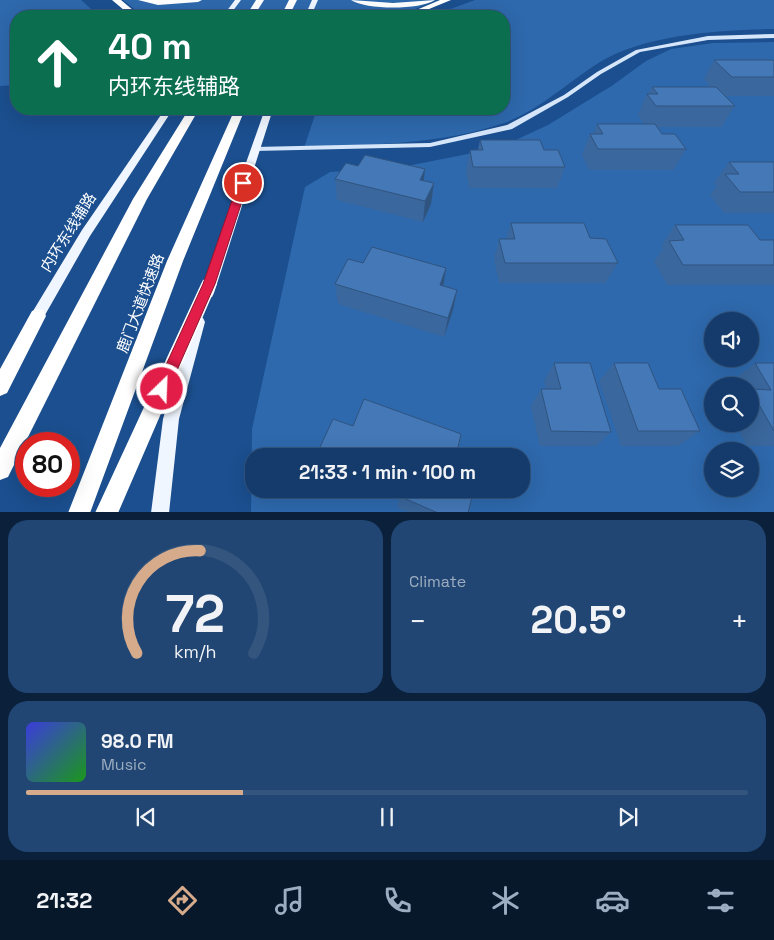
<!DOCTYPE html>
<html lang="en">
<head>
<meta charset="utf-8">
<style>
	body { margin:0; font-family:"Space Grotesk","Noto Sans SC",sans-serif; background:#214673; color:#f1f3f6; height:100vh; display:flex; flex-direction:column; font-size:19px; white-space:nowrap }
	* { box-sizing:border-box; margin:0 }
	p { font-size:16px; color:#9dadc1 }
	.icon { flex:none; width:28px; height:28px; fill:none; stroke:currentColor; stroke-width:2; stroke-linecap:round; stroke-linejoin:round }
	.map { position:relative; height:512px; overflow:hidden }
	.panel { display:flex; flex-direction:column; gap:8px; padding:8px; background:#0b203b; flex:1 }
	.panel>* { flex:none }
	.guide { position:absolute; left:10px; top:10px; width:500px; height:105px; border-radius:20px; box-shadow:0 5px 20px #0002,0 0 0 1px #33557e; background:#0b6e4f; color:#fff; overflow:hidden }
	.buttons { position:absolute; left:704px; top:312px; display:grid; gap:10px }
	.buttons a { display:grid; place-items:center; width:55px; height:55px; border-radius:50%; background:#143b6b; box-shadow:0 5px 20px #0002,0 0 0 1px #33557e; font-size:25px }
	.speed { position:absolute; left:15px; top:432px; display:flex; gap:10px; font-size:25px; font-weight:700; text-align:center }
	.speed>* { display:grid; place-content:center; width:65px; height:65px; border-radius:50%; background:#143b6b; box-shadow:0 5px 20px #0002,0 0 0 1px #33557e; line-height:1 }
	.speed .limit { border:8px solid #d22; background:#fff; color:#111 }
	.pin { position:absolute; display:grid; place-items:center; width:42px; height:42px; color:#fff; margin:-21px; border:2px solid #fff; border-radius:50%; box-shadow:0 1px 5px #0007 }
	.me { position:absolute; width:55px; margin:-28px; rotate:24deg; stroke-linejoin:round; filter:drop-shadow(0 0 4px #0008) }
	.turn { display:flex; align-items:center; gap:18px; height:105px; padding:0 15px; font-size:22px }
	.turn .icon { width:65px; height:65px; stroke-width:2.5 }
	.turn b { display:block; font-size:35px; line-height:42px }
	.big { font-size:38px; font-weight:800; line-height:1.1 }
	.panel .widget { flex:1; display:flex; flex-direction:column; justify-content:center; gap:8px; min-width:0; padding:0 18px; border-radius:20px; background:#214673 }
	.panel .dial { align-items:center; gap:0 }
	.dial svg { height:130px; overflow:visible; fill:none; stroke:#33557e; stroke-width:7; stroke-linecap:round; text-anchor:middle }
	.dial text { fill:#f1f3f6; stroke:none }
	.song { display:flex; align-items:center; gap:15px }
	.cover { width:60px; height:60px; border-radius:8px; background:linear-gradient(135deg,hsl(240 70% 55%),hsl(120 70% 35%)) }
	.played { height:5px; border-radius:2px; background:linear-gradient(90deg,#d6ab8b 30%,#33557e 30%) }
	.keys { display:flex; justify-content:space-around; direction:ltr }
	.heat { display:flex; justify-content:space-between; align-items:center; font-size:28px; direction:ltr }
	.panel .tiles { flex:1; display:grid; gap:8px; grid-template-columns:1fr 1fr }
	.widget:last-child { grid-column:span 2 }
	.trip { position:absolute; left:245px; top:448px; width:285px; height:50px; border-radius:20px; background:#143b6b; box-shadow:0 5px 20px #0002,0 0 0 1px #33557e; font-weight:800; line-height:50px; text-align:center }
	.tabs { display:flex; height:80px; justify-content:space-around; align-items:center; background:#08182b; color:#9dadc1 }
	.tabs .icon { width:35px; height:35px }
	.tabs .selected { color:#d6ab8b }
	.tabs b { font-size:22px; color:#f1f3f6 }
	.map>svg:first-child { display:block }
</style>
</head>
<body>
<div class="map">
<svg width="774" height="513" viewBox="0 0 774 513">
	<rect width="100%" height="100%" fill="#1b4f8f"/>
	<path fill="#2e69ad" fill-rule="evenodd" d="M0,0H81L99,16H16V85L0,86Z
		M123,0H437L398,16H143Z
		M475,0H774V29C720,30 647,34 600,62C568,82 540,110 504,123C440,145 371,144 304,148L317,109H504V16H431Z
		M774,42V512L251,513L252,429L305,187L330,172L402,167L498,148L548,125L613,85L646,61L671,49L713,43ZM712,321H750V359H712ZM712,386H750V424H712ZM712,451H750V489H712ZM254,456H521V489H254Z"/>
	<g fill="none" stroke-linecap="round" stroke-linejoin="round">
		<path fill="#d6e6fa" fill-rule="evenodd" d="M774,34V38L708,40L640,52L601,74L568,97L512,129L430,147L255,151L251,149L255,147L430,143L507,125L564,95L597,72L636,50L708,36Z"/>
		<path fill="#f0f6ff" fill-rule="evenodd" d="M235,0H241L229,16H223Z
			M312,0H318L311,16H305Z
			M165,109H173L90,236L37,329L32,331L27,329L25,325L27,321L82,230Z
			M265,109H273L214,293L212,297L207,298L202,297L200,293Z
			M198,316L203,318L205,322L179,419L169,513H151L163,419L191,322L193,318Z"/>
		<path fill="#fff" fill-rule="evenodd" d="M112,0H121L140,16H131Z
			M138,0H202L198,2L158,5Z
			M256,0H264L254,16H246Z
			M289,0H297L289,16H281Z
			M351,0L393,3L435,0C420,10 366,10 351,0Z
			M440,0H451L412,16H402Z
			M189,109H199L147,199L8,477L0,480V448L133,199Z
			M235,109H245L183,261L90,513H68L167,261Z
			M209,278L215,280L217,284L118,513H95L201,284L203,280Z
			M38,309L44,311L46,316L7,393L0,396V369L32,311Z"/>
	</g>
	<path fill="#3a679d" d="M714,60L774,61V96H725L735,106L721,127H657L662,134L686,149L673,170H589L582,155L590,134H593L597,124H644L638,115L647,94H648L652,87H710L704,79Z
		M480,140L544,150L565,167L557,188H469L466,171L470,150H478Z
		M729,162H774V213H724L710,195L717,186L714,183Z
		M335,179L424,181L431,204L423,222L337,200Z
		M511,223L590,238L618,263L605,283H499L494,259L499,239H506Z
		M675,225L760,240H774V285H667L654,261L663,249L661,246Z
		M363,263L446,268L443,286L457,290L453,310L444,337L338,304L335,284Z
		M554,363L611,432L596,446H540L531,406L541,389H546L544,381Z
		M614,363L659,389L700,431L678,446H621L599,381Z
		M755,363H774V446H747L735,424H750V386H735L732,381Z
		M352,489H376L373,497Z
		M399,496L468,513H410L398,508Z"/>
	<path fill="#305480" d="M425,169L423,190L418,201L420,180Z
		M434,183L431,204L423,222L425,201Z
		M446,268L443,288L440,285Z
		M457,290L453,310L444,337L448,318Z
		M373,489H376L373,497Z"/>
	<path fill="#4478b7" stroke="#305480" d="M714,60H773L774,61V77H732Z
		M652,87H716L735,106H656L647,94H658Z
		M597,124H655L662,134H675L686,149H598L590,134H603Z
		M480,140H540L544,150H558L565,167H473L470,150H483Z
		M365,155L425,169L420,180L434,183L425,201L335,179L346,163L358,166Z
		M729,162H774V192H740L725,174H739Z
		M511,223H584L590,238L606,239L618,263H505L499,239H515Z
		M675,225H748L760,240H774V265H683L669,241L684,240Z
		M372,247L446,268L440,285L457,290L448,318L335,284L348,259L363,263Z
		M554,363H590L611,432L551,431L541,389H561Z
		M614,363H648L659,389H681L700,431H638Z
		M755,363H774V431L750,389L771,390Z
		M364,399L461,434L456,456H316L333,419L353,426Z
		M402,489H474L468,513H438L399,496Z"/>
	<path fill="#e11d48" stroke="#92132f" d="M243,180L248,183L215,284L167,393L162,395L157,393L155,389L203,284L238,183Z"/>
	<g text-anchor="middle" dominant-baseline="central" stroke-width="5" stroke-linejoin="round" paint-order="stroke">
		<g font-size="15" fill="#fff" stroke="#1b4f8f">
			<text transform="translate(68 232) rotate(-58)">内环东线辅路</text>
			<text transform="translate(140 303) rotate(-69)">鹿门大道快速路</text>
		</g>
	</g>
</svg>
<div class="buttons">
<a><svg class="icon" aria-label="sound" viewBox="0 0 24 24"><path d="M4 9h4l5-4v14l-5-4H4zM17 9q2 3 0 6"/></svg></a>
<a><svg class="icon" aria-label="search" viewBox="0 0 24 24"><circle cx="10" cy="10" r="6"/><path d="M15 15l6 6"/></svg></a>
<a><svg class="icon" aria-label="layers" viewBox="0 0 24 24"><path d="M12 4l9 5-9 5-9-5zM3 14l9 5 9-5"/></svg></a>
</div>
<div class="speed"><div class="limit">80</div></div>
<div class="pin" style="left:243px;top:183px;background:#d93025"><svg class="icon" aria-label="arrive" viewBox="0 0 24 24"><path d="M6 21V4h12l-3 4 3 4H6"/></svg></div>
<svg class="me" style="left:162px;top:389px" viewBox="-20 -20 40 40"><circle r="17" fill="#e11d48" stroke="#fff" stroke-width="3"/><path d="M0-11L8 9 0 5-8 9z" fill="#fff"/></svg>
<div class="trip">21:33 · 1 min · 100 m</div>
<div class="guide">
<div class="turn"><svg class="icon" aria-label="ahead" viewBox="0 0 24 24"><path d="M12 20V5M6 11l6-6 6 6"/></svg><div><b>40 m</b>内环东线辅路</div></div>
</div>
</div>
<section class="panel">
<div class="tiles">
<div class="widget dial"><svg viewBox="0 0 100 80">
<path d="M14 69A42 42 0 1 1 86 69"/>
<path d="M14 69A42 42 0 0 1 53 6" stroke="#d6ab8b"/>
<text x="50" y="56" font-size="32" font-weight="700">72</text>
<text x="50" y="72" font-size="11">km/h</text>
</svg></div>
<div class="widget"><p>Climate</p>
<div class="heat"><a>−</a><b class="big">20.5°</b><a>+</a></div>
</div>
<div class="widget">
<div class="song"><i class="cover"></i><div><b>98.0 FM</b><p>Music</p></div></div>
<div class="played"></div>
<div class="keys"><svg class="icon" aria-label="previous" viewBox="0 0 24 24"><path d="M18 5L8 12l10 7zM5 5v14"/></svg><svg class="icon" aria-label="pause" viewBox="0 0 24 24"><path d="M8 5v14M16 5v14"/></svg><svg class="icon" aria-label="next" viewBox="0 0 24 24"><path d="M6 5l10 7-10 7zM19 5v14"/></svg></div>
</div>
</div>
</section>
<nav class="tabs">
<b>21:32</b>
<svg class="icon selected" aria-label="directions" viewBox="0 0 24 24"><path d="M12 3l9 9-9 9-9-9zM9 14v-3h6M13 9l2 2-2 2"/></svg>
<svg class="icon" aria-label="music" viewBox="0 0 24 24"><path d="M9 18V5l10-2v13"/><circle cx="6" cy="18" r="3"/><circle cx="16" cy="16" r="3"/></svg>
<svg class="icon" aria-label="phone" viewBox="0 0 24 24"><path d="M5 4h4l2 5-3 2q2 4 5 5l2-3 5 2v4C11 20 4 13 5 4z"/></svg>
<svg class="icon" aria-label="climate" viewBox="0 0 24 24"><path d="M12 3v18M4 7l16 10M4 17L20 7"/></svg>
<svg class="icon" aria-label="car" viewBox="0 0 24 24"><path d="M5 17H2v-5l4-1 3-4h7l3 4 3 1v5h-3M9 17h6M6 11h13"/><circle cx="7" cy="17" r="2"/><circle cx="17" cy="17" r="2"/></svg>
<svg class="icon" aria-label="filters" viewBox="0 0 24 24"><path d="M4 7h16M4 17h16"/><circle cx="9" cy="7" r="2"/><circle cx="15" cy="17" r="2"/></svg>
</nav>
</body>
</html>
